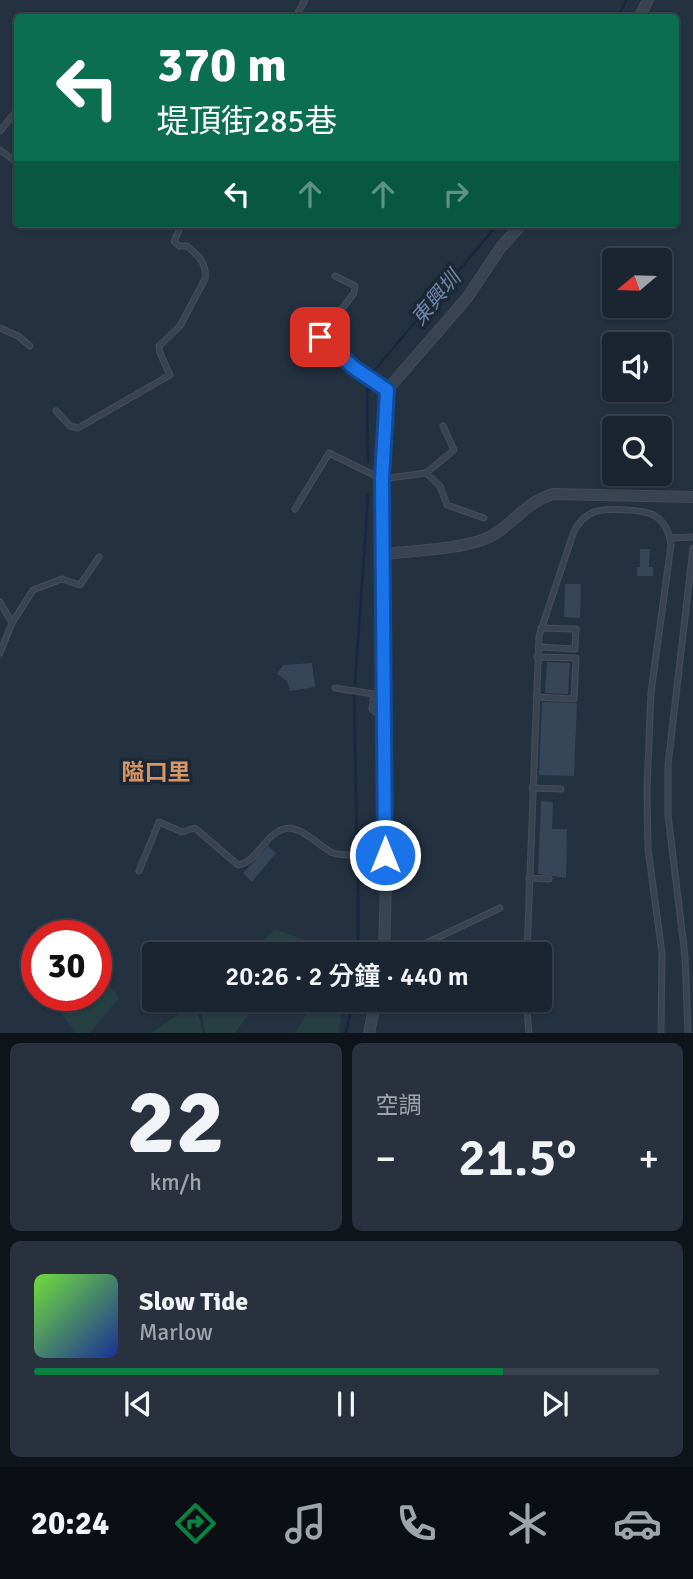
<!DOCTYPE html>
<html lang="zh-TW">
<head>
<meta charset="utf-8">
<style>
	body { margin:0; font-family:Signika,"Noto Sans TC",sans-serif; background:#28313d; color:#f1f3f6; height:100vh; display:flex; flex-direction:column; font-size:26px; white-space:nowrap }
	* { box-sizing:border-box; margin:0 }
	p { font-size:23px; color:#a0a5ab }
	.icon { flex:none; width:38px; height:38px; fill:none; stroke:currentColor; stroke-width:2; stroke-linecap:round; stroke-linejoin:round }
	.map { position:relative; height:1033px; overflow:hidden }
	.panel { display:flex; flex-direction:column; gap:10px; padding:10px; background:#0f141b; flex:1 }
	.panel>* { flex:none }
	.banner { position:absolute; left:14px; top:14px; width:665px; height:214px; border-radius:7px; box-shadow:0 2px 5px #0004,0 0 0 2px #39424d; background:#0b6e4f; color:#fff; overflow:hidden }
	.needle { width:46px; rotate:251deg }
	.tools { position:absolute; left:602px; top:248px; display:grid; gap:14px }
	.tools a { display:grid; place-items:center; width:70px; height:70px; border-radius:7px; background:#1b2531; box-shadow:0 2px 5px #0004,0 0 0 2px #39424d; font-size:35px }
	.speed { position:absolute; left:21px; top:920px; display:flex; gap:14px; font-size:35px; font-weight:700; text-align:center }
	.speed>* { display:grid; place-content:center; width:91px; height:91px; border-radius:50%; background:#1b2531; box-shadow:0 2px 5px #0004,0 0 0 2px #39424d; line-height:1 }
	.speed .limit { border:10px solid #d22; background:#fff; color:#111 }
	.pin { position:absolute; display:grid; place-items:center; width:60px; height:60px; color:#fff; margin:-30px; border-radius:14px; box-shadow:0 4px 10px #0006 }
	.me { position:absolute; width:77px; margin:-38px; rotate:0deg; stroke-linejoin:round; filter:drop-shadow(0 0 5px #0008) }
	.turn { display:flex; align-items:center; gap:24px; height:147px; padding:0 28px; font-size:32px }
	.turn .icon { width:91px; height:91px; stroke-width:2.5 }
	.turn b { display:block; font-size:49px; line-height:60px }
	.lanes { display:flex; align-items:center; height:66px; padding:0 28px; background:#0003; justify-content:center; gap:35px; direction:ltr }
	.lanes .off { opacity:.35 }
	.big { font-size:52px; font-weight:600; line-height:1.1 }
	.panel .card { flex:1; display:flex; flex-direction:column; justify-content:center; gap:10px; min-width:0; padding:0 24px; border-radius:10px; background:#28313d }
	.panel .dial { align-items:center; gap:0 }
	.dial b { font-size:91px; line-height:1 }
	.song { display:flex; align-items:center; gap:21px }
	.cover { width:84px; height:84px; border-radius:10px; background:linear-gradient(135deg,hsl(100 70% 55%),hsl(230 70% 35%)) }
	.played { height:7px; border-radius:4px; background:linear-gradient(90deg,#0b8043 75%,#39424d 75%) }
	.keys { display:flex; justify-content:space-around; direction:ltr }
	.heat { display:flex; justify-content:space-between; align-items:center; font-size:38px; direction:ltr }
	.panel .tiles { flex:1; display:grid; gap:10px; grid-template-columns:1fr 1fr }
	.card:last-child { grid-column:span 2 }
	.trip { position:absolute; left:142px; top:942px; width:410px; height:70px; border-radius:7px; background:#1b2531; box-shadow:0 2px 5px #0004,0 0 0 2px #39424d; font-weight:600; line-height:70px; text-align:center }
	.tabs { display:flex; height:112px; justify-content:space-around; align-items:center; background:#0b0f14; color:#a0a5ab }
	.tabs .icon { width:49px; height:49px }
	.tabs .selected { color:#0b8043 }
	.tabs b { font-size:32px; color:#f1f3f6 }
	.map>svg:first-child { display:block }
</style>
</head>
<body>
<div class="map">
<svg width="693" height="1033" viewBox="0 0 693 1033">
	<rect width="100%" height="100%" fill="#243141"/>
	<path fill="#263f42" d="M274,929L305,940L294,954H253Z
		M102,977L119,998L90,1033H73L75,1031L61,1013L81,996H96V983Z
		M199,999H260L235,1033H205Z
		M315,999H343L339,1033H295Z
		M195,1002L203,1033H152Z"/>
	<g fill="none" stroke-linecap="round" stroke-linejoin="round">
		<path stroke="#17273f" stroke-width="2.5" d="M618,18L626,0
			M373,372L498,224
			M367,380L368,462
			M355,684L368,496
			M354,693L357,847
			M358,858V954
			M346,1033L353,999"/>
	</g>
	<path fill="#364557" d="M640,549H650L649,567H653V576H637V567H640Z
		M565,584H581L580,618L564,617Z
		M547,662L570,663L568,694L545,693Z
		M312,663L315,687L290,691L287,681L277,674L283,665Z
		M542,702L577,703L574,776L539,775Z
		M541,801L553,802L552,829H567L566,878L538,874Z
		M268,846L276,853L252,882L243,873Z"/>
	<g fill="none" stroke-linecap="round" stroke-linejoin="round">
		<defs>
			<path id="lane" d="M295,18L305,0
				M0,131L18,109
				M0,150L18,163
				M335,276L355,286L354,293L320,337L353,367L387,390
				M0,328L18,336L30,346
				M56,411L70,426L78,428L170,375L160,353L159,346L180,326L205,279C207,263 198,255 187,246H179L174,241L182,224
				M426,473L454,450L443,426
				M295,509L329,453L382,479L426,473L440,486L447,505L484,518
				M670,538L693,537
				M0,602L12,623
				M538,647L575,649L576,629L541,628
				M0,653L12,623L33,590L62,579L80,585L99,557
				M335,688L374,694L372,709L384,719
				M536,697L574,699L576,658L537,657
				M532,788L561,789
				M139,871L159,822L182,832L195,828L238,865C256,863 266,833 284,829C301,824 319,847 333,853C347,858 363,851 376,858L380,877L386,882
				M529,878L549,879
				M403,954L500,908
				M527,954L539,636L574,531C579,523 584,516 594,512C605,508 645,509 655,516C665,522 670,534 671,545L651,692L647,790L648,849L662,953L661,1033
				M526,999L529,1033
				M688,1033L685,956L668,815V765L693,548"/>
			<path id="street" d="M639,18L648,0
				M383,554C411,551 468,549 491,536C515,523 524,503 553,494L693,497
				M384,954L386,882L382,479L387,390L467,298L501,247L522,224
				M369,1033L376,999"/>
		</defs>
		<use href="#lane" stroke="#424c5a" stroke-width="7"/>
		<use href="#street" stroke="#424c5a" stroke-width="12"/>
		<use href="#lane" stroke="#394351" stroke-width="4.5"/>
		<use href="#street" stroke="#394351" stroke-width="10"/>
	</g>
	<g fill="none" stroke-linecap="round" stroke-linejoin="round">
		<defs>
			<path id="route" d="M320,337L353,367L387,390L382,479L385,855"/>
		</defs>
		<use href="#route" stroke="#114b97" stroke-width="18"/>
		<use href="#route" stroke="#1a73e8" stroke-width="12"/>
	</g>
	<g text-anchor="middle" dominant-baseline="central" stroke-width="7" stroke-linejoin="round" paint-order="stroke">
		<g font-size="21" font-style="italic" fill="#6d88ab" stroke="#1d2836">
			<text transform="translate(436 298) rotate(-50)">東興圳</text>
		</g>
		<g font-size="23" font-weight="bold" fill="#d99562" stroke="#1d2836">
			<text x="156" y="772">隘口里</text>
		</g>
	</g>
</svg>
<div class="tools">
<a><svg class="needle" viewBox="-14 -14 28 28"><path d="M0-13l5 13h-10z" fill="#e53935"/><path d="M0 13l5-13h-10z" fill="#a0a5ab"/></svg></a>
<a><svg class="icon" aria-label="sound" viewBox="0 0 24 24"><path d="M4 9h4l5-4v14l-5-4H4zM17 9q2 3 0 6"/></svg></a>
<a><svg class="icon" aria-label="search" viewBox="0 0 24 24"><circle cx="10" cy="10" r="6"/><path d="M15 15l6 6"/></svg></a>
</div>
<div class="speed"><div class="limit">30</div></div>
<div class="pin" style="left:320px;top:337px;background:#d93025"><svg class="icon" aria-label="arrive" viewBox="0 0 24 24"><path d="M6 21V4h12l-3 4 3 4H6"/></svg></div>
<svg class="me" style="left:385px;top:855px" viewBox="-20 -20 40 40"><circle r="17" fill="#1a73e8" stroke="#fff" stroke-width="3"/><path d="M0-11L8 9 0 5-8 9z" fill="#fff"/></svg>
<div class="trip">20:26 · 2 分鐘 · 440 m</div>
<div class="banner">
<div class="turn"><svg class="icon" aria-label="left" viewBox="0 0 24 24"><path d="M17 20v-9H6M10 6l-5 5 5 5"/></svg><div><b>370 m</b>堤頂街285巷</div></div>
<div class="lanes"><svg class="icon" aria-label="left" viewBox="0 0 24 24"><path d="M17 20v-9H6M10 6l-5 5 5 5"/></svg><svg class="icon off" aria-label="ahead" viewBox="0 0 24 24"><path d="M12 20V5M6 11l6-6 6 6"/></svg><svg class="icon off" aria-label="ahead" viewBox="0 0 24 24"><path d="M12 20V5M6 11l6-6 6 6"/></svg><svg class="icon off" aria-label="right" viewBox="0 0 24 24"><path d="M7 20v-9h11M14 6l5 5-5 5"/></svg></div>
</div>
</div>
<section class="panel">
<div class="tiles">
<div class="card dial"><b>22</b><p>km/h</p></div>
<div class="card"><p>空調</p>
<div class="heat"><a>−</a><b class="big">21.5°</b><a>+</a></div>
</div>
<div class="card">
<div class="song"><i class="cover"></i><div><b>Slow Tide</b><p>Marlow</p></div></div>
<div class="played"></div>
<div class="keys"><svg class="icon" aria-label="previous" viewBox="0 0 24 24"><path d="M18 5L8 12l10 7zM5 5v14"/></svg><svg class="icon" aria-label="pause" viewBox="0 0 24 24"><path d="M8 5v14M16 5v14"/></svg><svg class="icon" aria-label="next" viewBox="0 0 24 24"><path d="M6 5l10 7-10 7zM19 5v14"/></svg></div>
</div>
</div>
</section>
<nav class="tabs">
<b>20:24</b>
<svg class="icon selected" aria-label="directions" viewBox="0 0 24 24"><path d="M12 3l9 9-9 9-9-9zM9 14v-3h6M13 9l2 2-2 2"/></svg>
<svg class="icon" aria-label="music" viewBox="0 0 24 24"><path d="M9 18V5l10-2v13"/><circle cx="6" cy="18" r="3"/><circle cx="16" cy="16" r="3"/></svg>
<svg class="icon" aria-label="phone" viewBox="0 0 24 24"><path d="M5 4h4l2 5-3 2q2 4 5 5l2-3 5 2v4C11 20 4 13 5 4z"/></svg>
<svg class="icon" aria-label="climate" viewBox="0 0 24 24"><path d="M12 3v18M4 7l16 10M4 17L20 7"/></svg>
<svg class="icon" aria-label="car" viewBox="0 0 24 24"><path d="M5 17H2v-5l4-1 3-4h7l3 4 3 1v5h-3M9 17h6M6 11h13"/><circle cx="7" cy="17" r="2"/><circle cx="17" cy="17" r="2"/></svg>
</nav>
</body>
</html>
